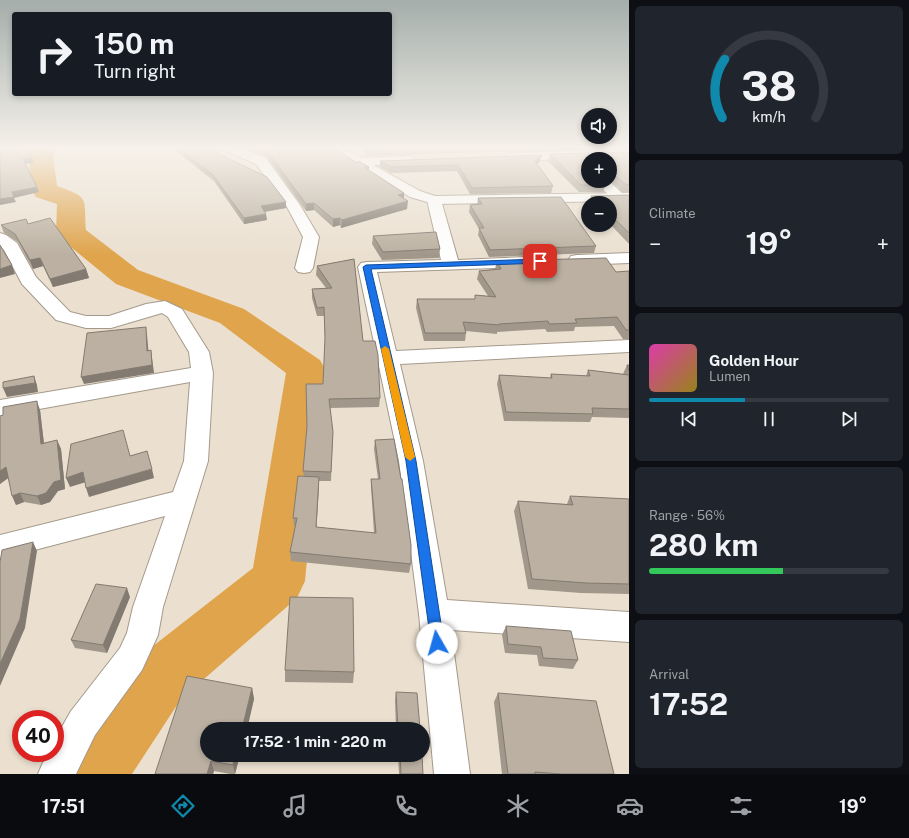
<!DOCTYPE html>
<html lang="en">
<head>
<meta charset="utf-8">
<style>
	body { margin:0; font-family:"Public Sans",sans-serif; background:#20242c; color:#f1f3f6; height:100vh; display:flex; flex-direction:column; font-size:15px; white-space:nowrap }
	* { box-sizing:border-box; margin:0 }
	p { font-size:13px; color:#9ea1a6 }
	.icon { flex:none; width:22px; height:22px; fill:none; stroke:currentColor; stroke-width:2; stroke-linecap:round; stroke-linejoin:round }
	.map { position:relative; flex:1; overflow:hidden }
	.sheet { display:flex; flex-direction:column; gap:6px; padding:6px; background:#0d0f14; width:280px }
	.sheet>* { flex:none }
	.hud { position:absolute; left:12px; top:12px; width:380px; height:84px; border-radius:4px; box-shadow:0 2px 6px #0003; background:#171b24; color:#f1f3f6; overflow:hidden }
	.controls { position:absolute; left:581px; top:108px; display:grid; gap:8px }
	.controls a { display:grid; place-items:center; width:36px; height:36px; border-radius:50%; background:#171b24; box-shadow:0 2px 6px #0003; font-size:20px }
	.speed { position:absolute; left:12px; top:710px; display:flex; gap:8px; font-size:20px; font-weight:700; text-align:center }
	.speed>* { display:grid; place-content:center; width:52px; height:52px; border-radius:50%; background:#171b24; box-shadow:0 2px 6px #0003; line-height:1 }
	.speed .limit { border:6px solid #d22; background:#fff; color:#111 }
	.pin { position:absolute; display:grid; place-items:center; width:34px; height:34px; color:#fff; margin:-17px; border-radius:8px; box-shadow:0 2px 6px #0006 }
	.me { position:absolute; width:44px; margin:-22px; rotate:353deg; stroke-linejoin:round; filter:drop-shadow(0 0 3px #0008) }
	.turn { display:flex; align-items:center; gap:14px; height:84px; padding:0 16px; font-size:18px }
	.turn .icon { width:52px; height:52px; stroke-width:2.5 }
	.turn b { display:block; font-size:28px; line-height:34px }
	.big { font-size:30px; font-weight:700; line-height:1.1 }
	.sheet .tile { flex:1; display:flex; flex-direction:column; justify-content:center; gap:6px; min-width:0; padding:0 14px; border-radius:6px; background:#20242c }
	.sheet .dial { align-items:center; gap:0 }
	.dial svg { height:104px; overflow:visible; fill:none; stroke:#363941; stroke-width:7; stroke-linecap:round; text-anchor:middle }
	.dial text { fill:#f1f3f6; stroke:none }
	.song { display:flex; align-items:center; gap:12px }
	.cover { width:48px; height:48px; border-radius:6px; background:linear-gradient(135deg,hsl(320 70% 55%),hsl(50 70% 35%)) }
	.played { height:4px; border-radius:2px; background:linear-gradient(90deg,#0f89ac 40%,#363941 40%) }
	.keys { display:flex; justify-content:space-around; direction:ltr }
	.heat { display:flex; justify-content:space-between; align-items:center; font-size:22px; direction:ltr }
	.charge { height:6px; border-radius:3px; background:linear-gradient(90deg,#34c759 56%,#363941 0) }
	.trip { position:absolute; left:200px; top:722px; width:230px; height:40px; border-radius:20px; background:#171b24; box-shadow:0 2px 6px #0003; font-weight:700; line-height:40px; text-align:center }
	.dock { display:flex; height:64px; justify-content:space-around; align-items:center; background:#090b0e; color:#9ea1a6 }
	.dock .icon { width:28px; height:28px }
	.dock .selected { color:#0f89ac }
	.dock b { font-size:18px; color:#f1f3f6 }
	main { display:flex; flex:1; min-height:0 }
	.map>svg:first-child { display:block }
</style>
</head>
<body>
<main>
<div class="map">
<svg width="629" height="774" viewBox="0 0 629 774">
	<rect width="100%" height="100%" fill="#ebe0d0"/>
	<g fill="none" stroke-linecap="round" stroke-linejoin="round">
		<path fill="#dfa44c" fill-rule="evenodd" d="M28,147H52L57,186C90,198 84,196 86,230L138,270L244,309L320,360L325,369L305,581L297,598L181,699L132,774H59L69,750L139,657L253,568L286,373L220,323L116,284L61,239L56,233L57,204L36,197L32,191Z"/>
		<defs>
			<path id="minor" d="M222,147H239L266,158L300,205L319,237L313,268L310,272L304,273L298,272L295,268L303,237L286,205L256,164L223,150Z
				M629,149V157L512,161L507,160L505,157L507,154L512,153Z
				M409,156L414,157L416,160L414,163L357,166L352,165L350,162L352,159L357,158Z
				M594,181H609L626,197L624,200H614Z
				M434,196L439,197L441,200L458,260L526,257L532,258L535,262L532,266L526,267L377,272L396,351L629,340V352L400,364L423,461L447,600L629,612V642L451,630L470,774H434L419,614L399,461L358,267L361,263L367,262L441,260L427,200L429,197Z
				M0,233L6,235L17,243L36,277L70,312L86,316H109L146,304L165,301L182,309L209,352L213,373L208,461L163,607L158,635L142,670L95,735L76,774H38L47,753H55V739L71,711L120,648L127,633L133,607L165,516L0,559V535L173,492L184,461L190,382L0,416V400L191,368L189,352L168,317L162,313L111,328H86L56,320L22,284L4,250L0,246Z
				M629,253V263L577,265L571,264L568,260L571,256L577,255Z"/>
			<path id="major" d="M326,147H341L420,191L435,196L629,193V201L434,204L410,197Z"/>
		</defs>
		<use href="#minor" stroke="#a4998b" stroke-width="2"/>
		<use href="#major" stroke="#a4998b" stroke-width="2"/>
		<use href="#minor" fill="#fff" fill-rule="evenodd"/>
		<use href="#major" fill="#fff" fill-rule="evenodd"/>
	</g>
	<path fill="#a1978a" d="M171,147H204L286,208L265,212L267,220L244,224L214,181Z
		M243,147H332L357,163L369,167V171L404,193V199L407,209L341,228L340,225L333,227L314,210L306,211L267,157Z
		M367,147H629V148L365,156V150Z
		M629,152V192H622L610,180V159L588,181L606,185L603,192H579L548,161L550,154Z
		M542,155L540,161L537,165L553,186L551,193L470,194L457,171L391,173L380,167V161Z
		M629,195V244L610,224V203H589L591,196Z
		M478,198L596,246L594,253L489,257L478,235L479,229L469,212L470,205H477Z
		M28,224L86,269L89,278L53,287L43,266L33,269L18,242L4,233L1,225Z
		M373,236L440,249L439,258L382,260L372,244Z
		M354,259L363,341L380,398L379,407L330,408L333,432L331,481H319L316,527L374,533L371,487V479H378L374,449L375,440L411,564L409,573L291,561L290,552L295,526H294L293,518L304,477L303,471L323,384L325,342L324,316H317L312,298V289L326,288L316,275L317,266Z
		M497,261L616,272L629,271V339H623L614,326L575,327L574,331L547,332L545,329L497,332V334L466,331V333L465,341H424L416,308L417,299H475V295L488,296L477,279L479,271L495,269Z
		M627,365H629V418L592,417L590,422L504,421L497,384L499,375L550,378L551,374L586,376L588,370L623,374Z
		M40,410L44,443L57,440L61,449L65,489L58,491L50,502L41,505L24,502L16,505L8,478L0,484V416Z
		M570,496L629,499V594L581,593L528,589L514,511L518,501L567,504Z
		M130,597L107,653L75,648L71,640Z
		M506,626L578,660L573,669L539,666L537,655L505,653L502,635Z
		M285,670L354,672L353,683L285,682Z
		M252,688L254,699L247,729H207L240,755L235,774H230L214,771L213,774H155Z
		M396,692L420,729H396L395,700Z
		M498,693L614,774H502L494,702Z
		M398,755H422L423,774H399Z"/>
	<path fill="#837b71" d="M542,155L540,161L533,168L535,161Z
		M32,157L34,163L24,164L23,159Z
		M37,187L39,192L14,198L16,202L0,205V199L12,192Z
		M404,193V200L398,195Z
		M408,201L407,209L341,228L342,220Z
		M286,202V208L261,212V206Z
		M314,203V210L306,211V204Z
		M266,214L267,220L244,224V218Z
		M340,218V225L333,227V219Z
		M40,258L43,266L33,269L30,260Z
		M12,265L15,274L0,278V269Z
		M86,269L89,278L53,287L50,279Z
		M146,327L147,334L149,358L147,351Z
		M151,350L154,373L84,384L81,377Z
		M34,376L37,385L38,392L7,397L3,388Z
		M37,401L40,410L45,453L41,444Z
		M57,440L61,449L65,489L58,491L50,502L41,505L37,496Z
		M6,467L11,476L0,484V471Z
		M152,469L154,478L89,497L86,488Z
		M83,472L86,482L70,487L66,478Z
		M319,477V486L316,536V527Z
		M20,493L24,502L16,505L12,496Z
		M33,542L37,551L25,628L0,686V664Z
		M127,588L130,597L107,653L103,645Z
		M252,688L254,699L247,729H242Z
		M235,755H240L235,774L233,765Z
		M211,761L214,771L213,774H207Z"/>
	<path fill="#bbb0a1" stroke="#837b71" d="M0,147H26L32,157L23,159L37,187L12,192L14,197L0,199Z
		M177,147H204L267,177L286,202L261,206L266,214L244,218L213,175Z
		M258,147H332L357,163L358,161L369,167H364L404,193L398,195L408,201L342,220L340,218L333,219L314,203L306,204L267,151Z
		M367,147H445L365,150Z
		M629,152V185L625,184L611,172H610V159H588V181H602L606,185H581L550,154Z
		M542,155L535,161L553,186L472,188L458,165L392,167L380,161Z
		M629,195V233L610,214V203H599L591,196Z
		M561,197L596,246L490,250L479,228H484L470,205L482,204L478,198Z
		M50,218L86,269L50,279L40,258L30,260L15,234L1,225L26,219L28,224Z
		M436,232L440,249L383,252L373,236Z
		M0,245L12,265L0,269Z
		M606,258L616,272L629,271V330H626L617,317L575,319L577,323L549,324L548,321L499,324V325L463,322L466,333H425L417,299H475V295L496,297L479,271L501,269L497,261Z
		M354,259L363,341H375L378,355L380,398L329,399L333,432L331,472L303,471L307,426L306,384H323L325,337L324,307L317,308L312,289L332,288L317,266Z
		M146,327L147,351L151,350L152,365L81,377L87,333Z
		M627,365H629V371Z
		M588,370L629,375V409L592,408L593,414L506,412L499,375L552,378L551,374L590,376Z
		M34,376L35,383L3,388V382Z
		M37,401L41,444L57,440L61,480L54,482L46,493L37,496L20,493L12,496L6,467L0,471V416L3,415V407Z
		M123,430L130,456L147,451L152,469L86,488L83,472L66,478L71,444Z
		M394,439L401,479H402L411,545V564L290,552L297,518H293L298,476L319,477L316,527L376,533L371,479H380L375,440Z
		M570,496L629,499V584L586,583L532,579L518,501L573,505Z
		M33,542L20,619L0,664V562L2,550Z
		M96,584L127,588L103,645L71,640Z
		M290,597L353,598L354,672L285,670Z
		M506,626L571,631L578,660L543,658L541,647L508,644Z
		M187,676L252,688L242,729H207V755H235L233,765L211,761L207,774H155Z
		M396,692L417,693L420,729H398Z
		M498,693L596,701L614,774H561L535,772V774H508Z
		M400,755H422L423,774H401Z"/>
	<linearGradient id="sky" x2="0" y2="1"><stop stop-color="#a4aeaa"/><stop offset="0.58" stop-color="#f6f1ea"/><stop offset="1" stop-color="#f6f1ea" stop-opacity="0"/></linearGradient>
	<rect width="629" height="255" fill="url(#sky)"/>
	<path fill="#1a73e8" stroke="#114b97" d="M540,259L544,261L543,263L371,269L416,461L444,643L442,647L437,649L433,647L431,643L406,461L363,267L366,265Z"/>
	<path fill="#f59e0b" d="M385,346L389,349L415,457L410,461L405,457L381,349Z"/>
</svg>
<div class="controls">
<a><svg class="icon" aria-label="sound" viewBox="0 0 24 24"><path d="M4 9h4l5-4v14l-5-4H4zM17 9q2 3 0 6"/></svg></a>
<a>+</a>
<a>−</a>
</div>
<div class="speed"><div class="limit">40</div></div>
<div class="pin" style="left:540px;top:261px;background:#d93025"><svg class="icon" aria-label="arrive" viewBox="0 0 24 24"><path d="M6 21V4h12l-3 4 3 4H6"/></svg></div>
<svg class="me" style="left:437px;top:643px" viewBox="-20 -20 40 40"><circle r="19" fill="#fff"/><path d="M0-13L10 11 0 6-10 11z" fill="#1a73e8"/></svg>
<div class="trip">17:52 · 1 min · 220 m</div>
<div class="hud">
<div class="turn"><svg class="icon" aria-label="right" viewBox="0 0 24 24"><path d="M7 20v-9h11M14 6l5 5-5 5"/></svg><div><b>150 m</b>Turn right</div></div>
</div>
</div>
<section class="sheet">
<div class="tile dial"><svg viewBox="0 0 100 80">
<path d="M14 69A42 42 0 1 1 86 69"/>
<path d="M14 69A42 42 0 0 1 16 24" stroke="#0f89ac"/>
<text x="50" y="56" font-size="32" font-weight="700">38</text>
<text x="50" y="72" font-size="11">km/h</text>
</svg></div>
<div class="tile"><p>Climate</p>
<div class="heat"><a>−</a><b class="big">19°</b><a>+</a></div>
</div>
<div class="tile">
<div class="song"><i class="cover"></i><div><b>Golden Hour</b><p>Lumen</p></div></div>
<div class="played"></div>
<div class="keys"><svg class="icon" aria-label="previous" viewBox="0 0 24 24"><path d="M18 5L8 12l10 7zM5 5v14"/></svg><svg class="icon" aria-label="pause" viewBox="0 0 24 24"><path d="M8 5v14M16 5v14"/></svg><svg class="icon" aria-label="next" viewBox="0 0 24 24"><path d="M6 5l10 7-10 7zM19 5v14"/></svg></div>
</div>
<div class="tile"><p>Range · 56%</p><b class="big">280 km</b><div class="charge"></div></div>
<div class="tile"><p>Arrival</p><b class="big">17:52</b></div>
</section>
</main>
<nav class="dock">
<b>17:51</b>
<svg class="icon selected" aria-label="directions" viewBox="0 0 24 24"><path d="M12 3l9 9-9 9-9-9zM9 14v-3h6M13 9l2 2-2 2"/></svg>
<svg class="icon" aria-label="music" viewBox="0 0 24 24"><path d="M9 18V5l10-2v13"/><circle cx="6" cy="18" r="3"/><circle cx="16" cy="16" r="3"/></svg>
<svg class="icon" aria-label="phone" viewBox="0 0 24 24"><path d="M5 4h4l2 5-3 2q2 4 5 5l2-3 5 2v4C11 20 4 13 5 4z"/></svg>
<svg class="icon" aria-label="climate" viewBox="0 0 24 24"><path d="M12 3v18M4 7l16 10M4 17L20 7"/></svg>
<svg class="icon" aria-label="car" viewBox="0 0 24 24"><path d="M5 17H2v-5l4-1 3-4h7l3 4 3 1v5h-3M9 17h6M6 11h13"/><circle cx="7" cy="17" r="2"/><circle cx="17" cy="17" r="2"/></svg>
<svg class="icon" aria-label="filters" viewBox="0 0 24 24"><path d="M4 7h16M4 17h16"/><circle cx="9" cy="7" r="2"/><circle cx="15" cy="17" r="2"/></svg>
<b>19°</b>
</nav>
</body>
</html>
